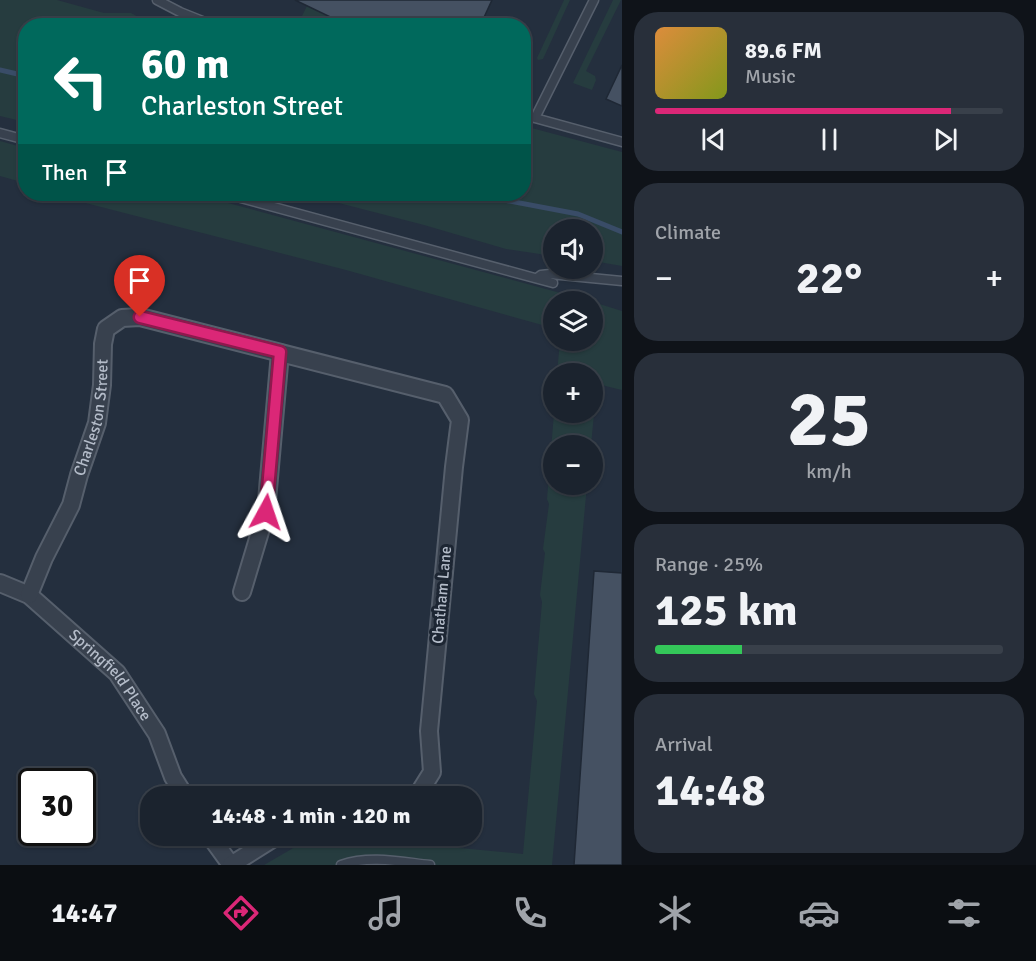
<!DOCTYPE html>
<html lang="en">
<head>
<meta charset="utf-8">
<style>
	body { margin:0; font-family:Signika,sans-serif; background:#282f3a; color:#f1f3f6; height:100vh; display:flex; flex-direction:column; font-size:22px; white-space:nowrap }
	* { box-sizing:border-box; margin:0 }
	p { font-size:20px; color:#a0a4aa }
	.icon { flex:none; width:33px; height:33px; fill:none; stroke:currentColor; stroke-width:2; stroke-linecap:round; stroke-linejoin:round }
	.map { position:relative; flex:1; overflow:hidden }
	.sheet { display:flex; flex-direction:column; gap:12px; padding:12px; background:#0f1319; width:414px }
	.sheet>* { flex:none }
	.banner { position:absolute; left:18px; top:18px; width:513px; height:183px; border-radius:24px; box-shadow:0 2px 4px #0004,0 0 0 2px #39404a; background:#00695c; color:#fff; overflow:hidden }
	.tools { position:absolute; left:543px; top:219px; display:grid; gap:12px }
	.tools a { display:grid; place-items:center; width:60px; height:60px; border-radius:50%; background:#1b232e; box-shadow:0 2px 4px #0004,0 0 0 2px #39404a; font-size:30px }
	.speed { position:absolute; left:18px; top:768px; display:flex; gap:12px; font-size:30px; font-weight:700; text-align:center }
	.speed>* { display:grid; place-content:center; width:78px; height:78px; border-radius:50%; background:#1b232e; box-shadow:0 2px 4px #0004,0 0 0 2px #39404a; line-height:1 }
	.speed .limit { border:3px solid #111; border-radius:9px; background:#fff; color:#111 }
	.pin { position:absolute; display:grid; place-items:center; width:51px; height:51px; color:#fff; margin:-62px -26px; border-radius:50% 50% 50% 0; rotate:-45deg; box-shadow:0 0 6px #0007 }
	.pin .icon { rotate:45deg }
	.me { position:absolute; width:66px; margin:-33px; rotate:5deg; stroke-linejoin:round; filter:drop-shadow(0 0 4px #0008) }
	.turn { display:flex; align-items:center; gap:21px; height:126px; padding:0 24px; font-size:27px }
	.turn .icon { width:78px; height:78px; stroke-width:2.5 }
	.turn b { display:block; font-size:42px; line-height:51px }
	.then { display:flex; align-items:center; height:57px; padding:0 24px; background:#0003; gap:12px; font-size:22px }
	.big { font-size:45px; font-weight:800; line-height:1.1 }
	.sheet .tile { flex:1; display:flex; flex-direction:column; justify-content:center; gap:9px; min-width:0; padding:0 21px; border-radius:24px; background:#282f3a }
	.sheet .dial { align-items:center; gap:0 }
	.dial b { font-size:78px; line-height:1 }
	.song { display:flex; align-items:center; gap:18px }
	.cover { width:72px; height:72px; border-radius:9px; background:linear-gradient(135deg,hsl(30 70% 55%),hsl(70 70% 35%)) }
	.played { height:6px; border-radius:3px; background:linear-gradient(90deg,#db2777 85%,#39404a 85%) }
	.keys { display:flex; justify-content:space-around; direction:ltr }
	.heat { display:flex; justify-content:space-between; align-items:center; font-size:33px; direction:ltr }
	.charge { height:9px; border-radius:4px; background:linear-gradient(90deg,#34c759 25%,#39404a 0) }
	.trip { position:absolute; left:140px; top:786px; width:342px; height:60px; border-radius:24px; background:#1b232e; box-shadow:0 2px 4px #0004,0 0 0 2px #39404a; font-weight:800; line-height:60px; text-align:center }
	.tab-bar { display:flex; height:96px; justify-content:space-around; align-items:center; background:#0b0e12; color:#a0a4aa }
	.tab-bar .icon { width:42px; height:42px }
	.tab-bar .on { color:#db2777 }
	.tab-bar b { font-size:27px; color:#f1f3f6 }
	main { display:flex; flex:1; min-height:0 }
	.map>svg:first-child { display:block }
</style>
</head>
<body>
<main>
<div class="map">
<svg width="622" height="865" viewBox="0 0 622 865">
	<rect width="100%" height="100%" fill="#242f3e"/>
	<path fill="#263c3f" d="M0,0H57L104,13H131L153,25L26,26L25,122L0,116Z
		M564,0H570L543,59L538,60L537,58Z
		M613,0H621L586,71L595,76L596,80L592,90L573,83Z
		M307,6L349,25H321L302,16Z
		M524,126L622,152V266L593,261L592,230H554L553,256L506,249L424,225L304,194H524Z
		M0,141L25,148V183L0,176Z
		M64,194H195L590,301L554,302L553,328L346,270L66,198Z
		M593,302L622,311V390L597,384L591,445L554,446V484L587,485L552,865H264L295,847L320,836H439L449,847L523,854L537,701L534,694L542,602L540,595L545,553L543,549L549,504L547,499L554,413L592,412V374L557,373L560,341L592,340Z"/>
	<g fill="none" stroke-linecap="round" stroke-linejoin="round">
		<path stroke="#394c67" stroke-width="5" d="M0,70L26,76
			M472,194L578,214L622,232"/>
	</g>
	<path fill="#455162" stroke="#1f2835" stroke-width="1.5" d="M295,0H492L480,26H349Z
		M622,65V106L606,99Z
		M594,571L622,573V865H574Z"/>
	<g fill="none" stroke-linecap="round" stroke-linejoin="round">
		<defs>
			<path id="service" d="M157,0L180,12L215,26
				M524,115L622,142
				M535,118L594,0
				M0,133L26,140
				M226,194L553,283
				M537,278L541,275L550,274L622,281
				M341,865C370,855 401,862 430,865"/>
			<g id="minor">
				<path id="s1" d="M0,583L29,595L117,673L157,734L173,777L185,796"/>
				<path d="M242,592L266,512L280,353"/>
				<path id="s2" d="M29,595L44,558L71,505L79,475L97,423L102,385L103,344L106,329L122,318L140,317L445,395L460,420L454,467L429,731L432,772L417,796"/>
				<path d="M210,836L231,865"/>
				<path d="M231,865L277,836"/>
			</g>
		</defs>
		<use href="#service" stroke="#565f6c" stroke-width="11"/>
		<use href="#minor" stroke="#565f6c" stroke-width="20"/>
		<use href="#service" stroke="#38414e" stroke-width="8"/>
		<use href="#minor" stroke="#38414e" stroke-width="16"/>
	</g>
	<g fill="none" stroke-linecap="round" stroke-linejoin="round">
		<defs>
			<path id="route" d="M140,317L280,352L266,512"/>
		</defs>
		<use href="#route" stroke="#8e194d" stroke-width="15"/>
		<use href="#route" stroke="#db2777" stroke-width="10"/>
	</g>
	<g text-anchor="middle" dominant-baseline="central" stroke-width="6" stroke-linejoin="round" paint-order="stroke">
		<g font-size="16" fill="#b4bcc9" stroke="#1d2633">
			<text stroke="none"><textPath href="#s2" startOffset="190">Charleston Street</textPath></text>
			<text transform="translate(442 595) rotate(-85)">Chatham Lane</text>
			<text stroke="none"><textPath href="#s1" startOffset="146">Springfield Place</textPath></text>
		</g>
	</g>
</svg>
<div class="tools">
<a><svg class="icon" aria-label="sound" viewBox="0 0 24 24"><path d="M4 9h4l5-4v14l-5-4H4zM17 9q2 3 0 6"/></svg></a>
<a><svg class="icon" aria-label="layers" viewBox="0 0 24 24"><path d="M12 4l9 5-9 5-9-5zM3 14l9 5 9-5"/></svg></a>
<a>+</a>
<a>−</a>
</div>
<div class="speed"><div class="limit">30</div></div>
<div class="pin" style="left:140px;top:317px;background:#d93025"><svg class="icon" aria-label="arrive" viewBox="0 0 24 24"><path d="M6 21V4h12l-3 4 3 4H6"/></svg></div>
<svg class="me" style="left:266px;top:512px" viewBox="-20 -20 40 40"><path d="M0-17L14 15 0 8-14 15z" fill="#db2777" stroke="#fff" stroke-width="4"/></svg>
<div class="trip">14:48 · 1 min · 120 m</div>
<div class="banner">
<div class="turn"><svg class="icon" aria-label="left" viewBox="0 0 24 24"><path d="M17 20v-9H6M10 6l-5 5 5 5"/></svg><div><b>60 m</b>Charleston Street</div></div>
<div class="then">Then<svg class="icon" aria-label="arrive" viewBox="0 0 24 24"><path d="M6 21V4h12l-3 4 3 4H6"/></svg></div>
</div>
</div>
<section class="sheet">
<div class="tile">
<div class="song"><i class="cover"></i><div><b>89.6 FM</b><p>Music</p></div></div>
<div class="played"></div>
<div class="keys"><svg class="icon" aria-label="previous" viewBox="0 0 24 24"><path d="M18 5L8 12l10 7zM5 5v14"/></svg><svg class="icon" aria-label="pause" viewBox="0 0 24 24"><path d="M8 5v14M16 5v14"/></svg><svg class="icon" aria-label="next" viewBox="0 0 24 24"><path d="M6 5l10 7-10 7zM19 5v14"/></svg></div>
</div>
<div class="tile"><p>Climate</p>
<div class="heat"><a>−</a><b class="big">22°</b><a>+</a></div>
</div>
<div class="tile dial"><b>25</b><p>km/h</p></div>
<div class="tile"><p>Range · 25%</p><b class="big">125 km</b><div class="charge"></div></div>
<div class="tile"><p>Arrival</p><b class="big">14:48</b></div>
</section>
</main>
<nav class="tab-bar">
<b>14:47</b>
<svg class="icon on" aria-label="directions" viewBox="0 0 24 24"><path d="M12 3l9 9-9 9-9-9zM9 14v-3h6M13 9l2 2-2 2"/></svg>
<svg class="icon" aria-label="music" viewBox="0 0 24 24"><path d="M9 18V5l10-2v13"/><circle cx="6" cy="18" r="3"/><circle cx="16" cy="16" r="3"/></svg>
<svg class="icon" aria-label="phone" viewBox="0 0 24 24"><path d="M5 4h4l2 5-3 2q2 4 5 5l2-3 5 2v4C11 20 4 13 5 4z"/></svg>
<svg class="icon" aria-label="climate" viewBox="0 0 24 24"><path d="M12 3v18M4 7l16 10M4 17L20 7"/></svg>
<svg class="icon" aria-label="car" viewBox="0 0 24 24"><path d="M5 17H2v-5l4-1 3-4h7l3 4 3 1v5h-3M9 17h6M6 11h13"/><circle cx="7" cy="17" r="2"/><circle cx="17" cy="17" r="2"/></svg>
<svg class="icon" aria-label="filters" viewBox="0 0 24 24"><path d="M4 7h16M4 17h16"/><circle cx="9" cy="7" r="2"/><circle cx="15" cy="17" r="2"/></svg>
</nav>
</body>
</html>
